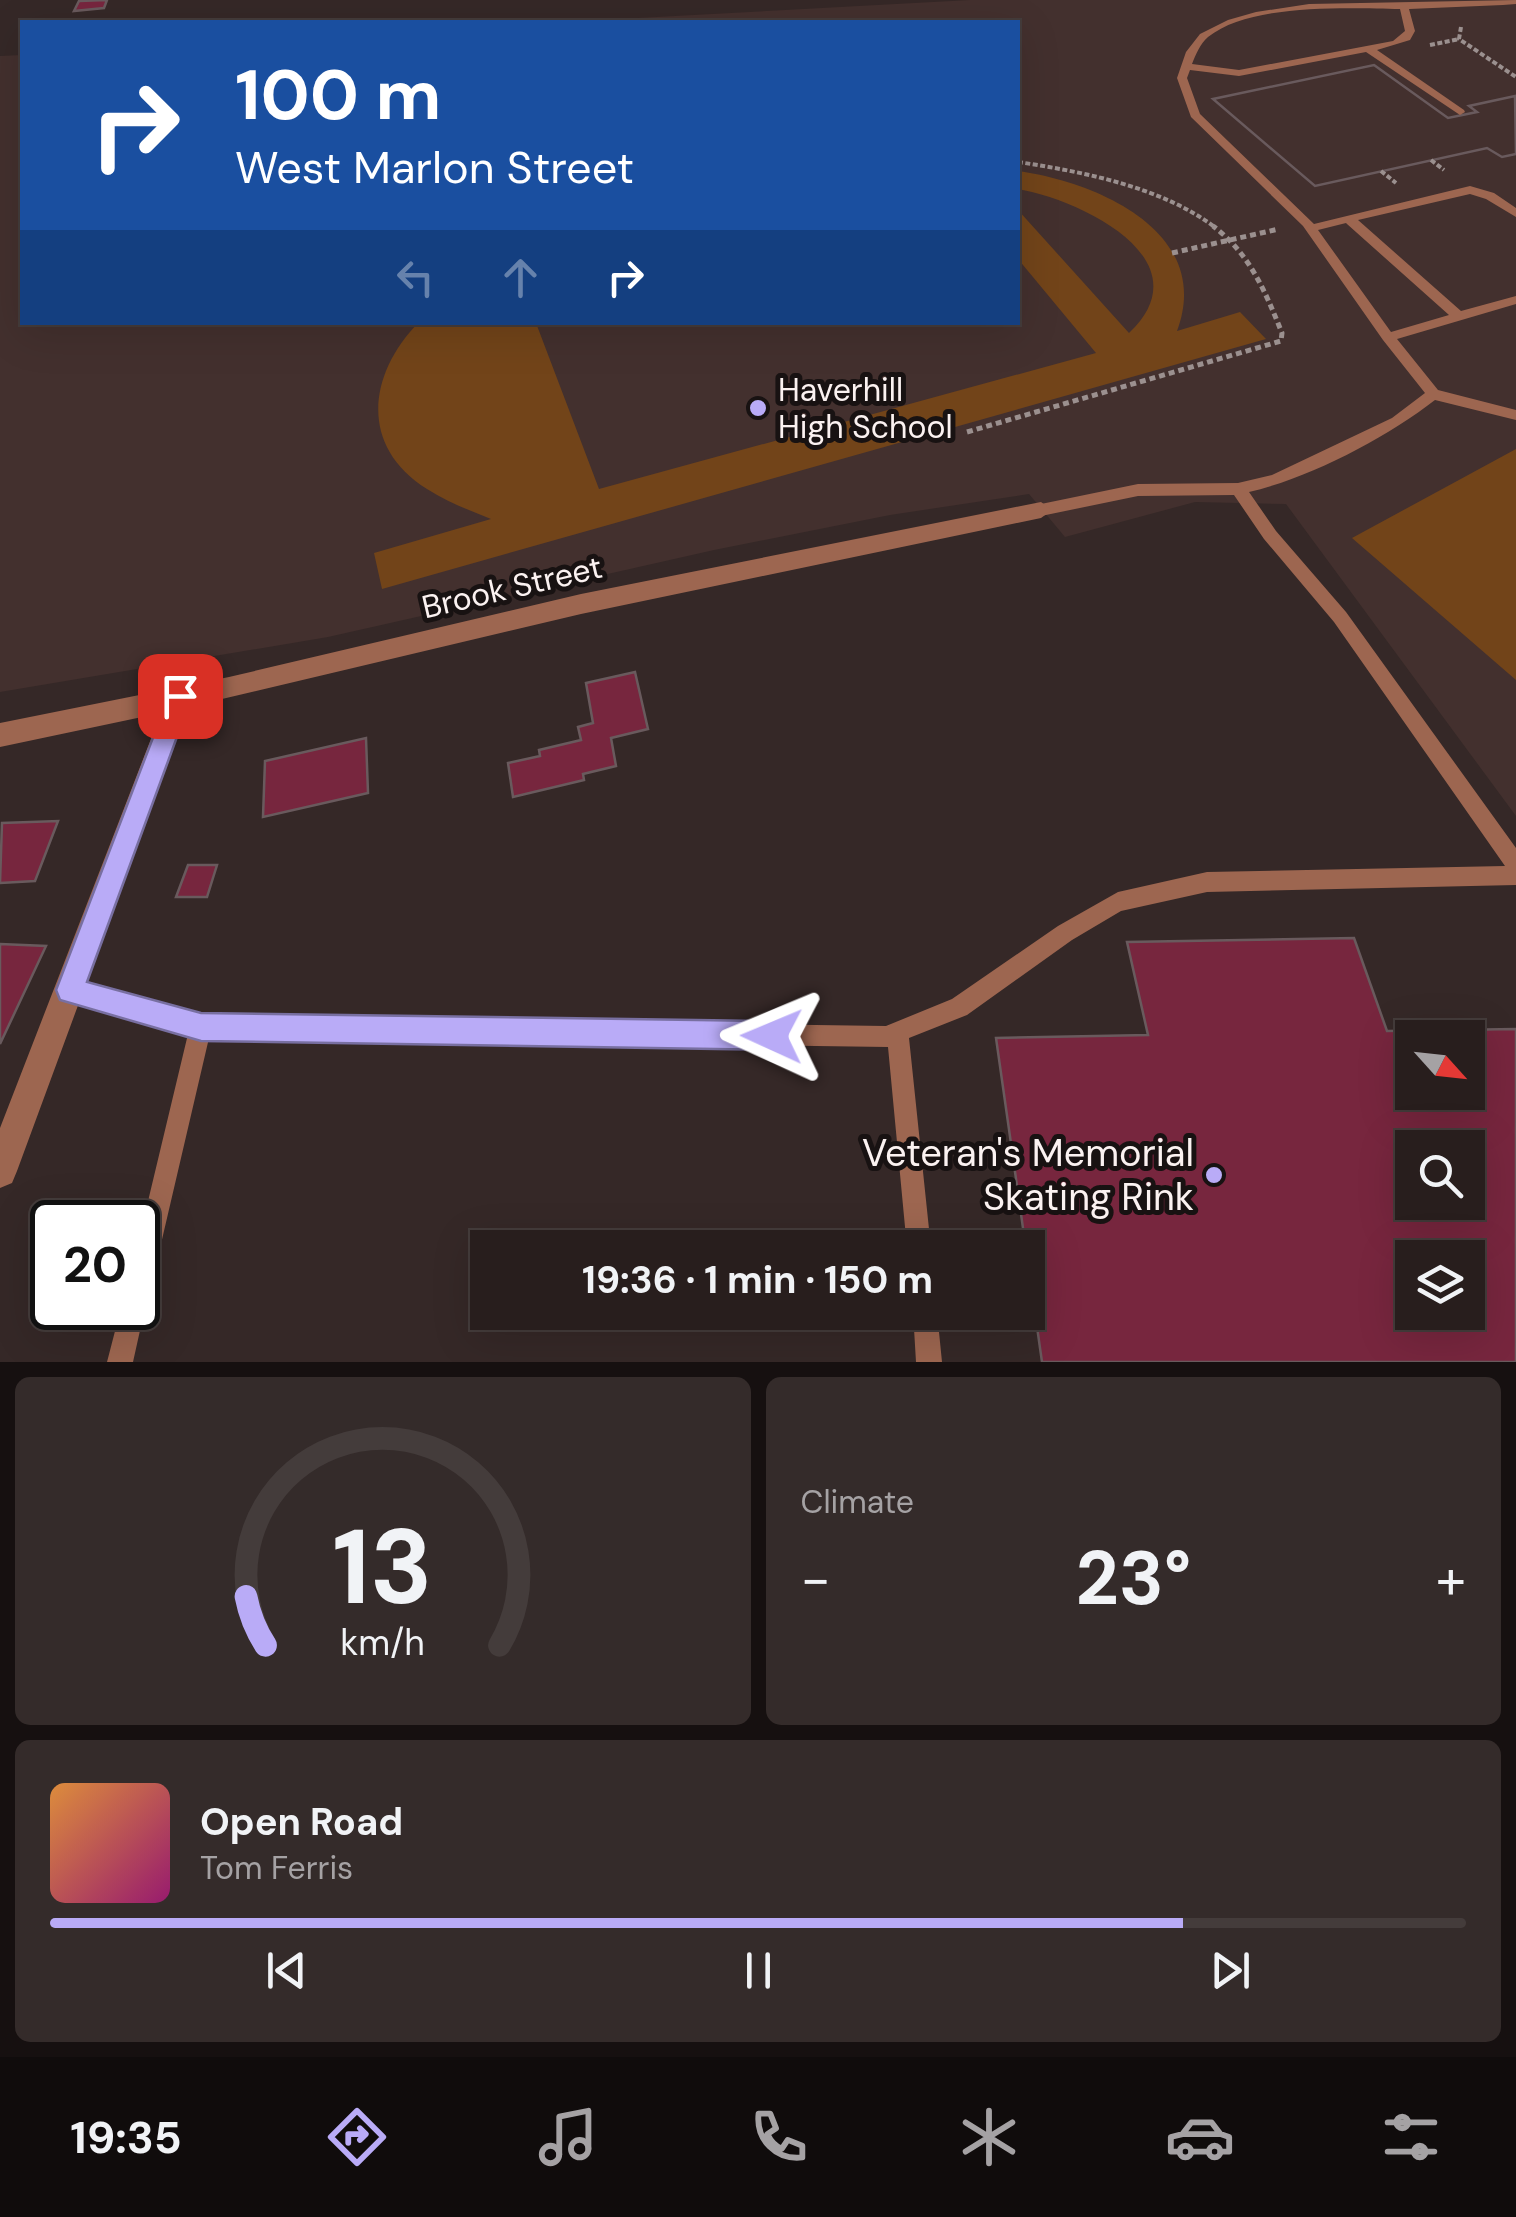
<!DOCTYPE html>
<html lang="en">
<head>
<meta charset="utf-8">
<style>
	body { margin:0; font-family:"DM Sans",sans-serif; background:#342b2a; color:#f1f3f6; height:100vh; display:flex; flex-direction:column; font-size:38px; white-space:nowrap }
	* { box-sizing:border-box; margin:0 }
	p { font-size:32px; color:#a5a2a4 }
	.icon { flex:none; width:55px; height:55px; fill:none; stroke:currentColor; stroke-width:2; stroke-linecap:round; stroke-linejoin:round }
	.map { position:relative; height:1362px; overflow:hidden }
	.details { display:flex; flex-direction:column; gap:15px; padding:15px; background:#161010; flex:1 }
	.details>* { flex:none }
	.top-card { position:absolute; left:20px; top:20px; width:1000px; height:305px; border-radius:0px; box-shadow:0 10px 40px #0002,0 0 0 2px #443c3b; background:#1a4fa0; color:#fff; overflow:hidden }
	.needle { width:65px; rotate:117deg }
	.buttons { position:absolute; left:1395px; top:1020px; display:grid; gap:20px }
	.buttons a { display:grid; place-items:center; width:90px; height:90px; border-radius:0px; background:#281e1d; box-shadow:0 10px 40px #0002,0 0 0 2px #443c3b; font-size:50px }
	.speed { position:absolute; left:30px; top:1200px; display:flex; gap:20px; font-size:50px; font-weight:700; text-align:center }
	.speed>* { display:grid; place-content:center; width:130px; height:130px; border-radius:50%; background:#281e1d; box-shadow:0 10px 40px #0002,0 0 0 2px #443c3b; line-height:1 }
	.speed .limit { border:5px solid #111; border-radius:15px; background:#fff; color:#111 }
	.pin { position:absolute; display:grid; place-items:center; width:85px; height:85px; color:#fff; margin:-42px; border-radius:20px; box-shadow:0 5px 15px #0006 }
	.me { position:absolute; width:110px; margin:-55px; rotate:271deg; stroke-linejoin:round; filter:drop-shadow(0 0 8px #0008) }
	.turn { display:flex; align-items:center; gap:35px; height:210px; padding:0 50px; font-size:45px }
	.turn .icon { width:130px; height:130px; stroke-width:2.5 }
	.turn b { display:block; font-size:70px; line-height:85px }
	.lanes { display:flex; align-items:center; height:95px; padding:0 50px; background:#0003; justify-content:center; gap:50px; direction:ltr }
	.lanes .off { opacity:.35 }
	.big { font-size:75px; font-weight:700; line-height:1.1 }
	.details .widget { flex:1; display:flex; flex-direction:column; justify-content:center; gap:15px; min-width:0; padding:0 35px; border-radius:15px; background:#342b2a }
	.details .dial { align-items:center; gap:0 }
	.dial svg { height:260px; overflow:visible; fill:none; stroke:#443c3b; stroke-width:7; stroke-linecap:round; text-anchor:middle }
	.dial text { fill:#f1f3f6; stroke:none }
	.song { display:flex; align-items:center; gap:30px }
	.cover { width:120px; height:120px; border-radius:15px; background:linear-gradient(135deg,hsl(30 70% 55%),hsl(320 70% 35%)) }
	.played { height:10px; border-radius:5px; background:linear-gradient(90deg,#b9abf7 80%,#443c3b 80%) }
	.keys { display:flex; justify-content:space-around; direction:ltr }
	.heat { display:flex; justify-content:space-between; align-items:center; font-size:55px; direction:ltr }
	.details .tiles { flex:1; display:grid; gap:15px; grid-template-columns:1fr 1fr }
	.widget:last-child { grid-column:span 2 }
	.trip { position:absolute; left:470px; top:1230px; width:575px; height:100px; border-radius:0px; background:#281e1d; box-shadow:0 10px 40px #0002,0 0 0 2px #443c3b; font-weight:700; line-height:100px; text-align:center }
	.menu { display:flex; height:160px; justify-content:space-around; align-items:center; background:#100c0c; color:#a5a2a4 }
	.menu .icon { width:70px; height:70px }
	.menu .selected { color:#b9abf7 }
	.menu b { font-size:45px; color:#f1f3f6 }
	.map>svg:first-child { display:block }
</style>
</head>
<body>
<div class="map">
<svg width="1516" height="1362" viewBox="0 0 1516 1362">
	<rect width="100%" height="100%" fill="#352827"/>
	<path fill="#43302e" d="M970,0H1516V816L1286,504L1195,502L1065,537L1029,494L890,515L714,550L328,637L0,692V56L22,55V322H1018V22H563Z"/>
	<path fill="#724419" d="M1018,171C1097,182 1214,232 1177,331L1240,312L1266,339L382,589L374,553L491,519C469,510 447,502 427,489C359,446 368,375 418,323H536L599,489L1096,353L1018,259V210L1129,333C1207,259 1078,199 1018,189Z
		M1516,449V680L1352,538Z"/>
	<path fill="#77263e" stroke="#695a5d" stroke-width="2.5" fill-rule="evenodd" d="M107,0L104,8L74,11L79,1Z
		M1374,65L1448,118L1477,112L1469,106L1515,96L1516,154L1502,157L1487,148L1315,186L1213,99Z
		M1374,65L1448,118L1477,112L1469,106L1515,96L1516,154L1502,157L1487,148L1315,186L1213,99Z
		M635,672L648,729L611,738L616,766L583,774L584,780L513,797L508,763L540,756L539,750L581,740L578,727L593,723L586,683Z
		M366,738L368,793L263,817L265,761Z
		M58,821L35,881L0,883L2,823Z
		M188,865H217L207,897H176Z
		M1354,938L1387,1031L1516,1029V1362H1042L996,1038L1148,1035L1127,942ZM1412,1038H1468V1092H1412ZM1412,1148H1468V1202H1412ZM1412,1258H1468V1312H1412Z
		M0,944L46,946L0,1044Z"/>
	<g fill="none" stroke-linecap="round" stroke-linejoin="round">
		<path stroke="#9b908f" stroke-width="4" stroke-dasharray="5 2.5" stroke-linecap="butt" d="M1461,27L1459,39L1516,77
			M1430,45L1459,39
			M1431,160L1444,170
			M1018,162C1084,172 1162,187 1216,228
			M1381,171L1396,183"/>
		<path stroke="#9b908f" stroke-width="5" stroke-dasharray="6 4" stroke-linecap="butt" d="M1172,253L1279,229
			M967,432L1281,341L1282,333C1265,291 1250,254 1213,226"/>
		<path fill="#9d6650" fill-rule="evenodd" d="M1516,0V4L1503,5L1409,9L1415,31L1410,40L1377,50L1464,110L1465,112L1460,115L1366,52L1239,76L1190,70L1187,78L1200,114L1314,224L1470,186L1494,193L1516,208V217L1486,199L1470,194L1358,220L1461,311L1516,296V304L1397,339L1438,390L1516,410V420L1435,400C1386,438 1310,478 1249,492L1276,531L1346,612L1516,848V885L1207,892L1121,911L1072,940L967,1015L909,1038L931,1248H907L888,1047L209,1038L150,1291L147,1300L143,1301L145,1308L133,1362H107L121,1308H138V1243L188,1034L63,997L59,990L63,983L70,979L201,1016L886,1026L952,999L1058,926L1118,892L1207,872L1505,866L1334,622L1264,539L1234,495L1138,496L1041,516L1033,510L1041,504L1138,484L1238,483L1272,475L1392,418L1425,393L1383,340L1303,226L1191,117L1177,78L1186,52L1200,34L1228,20L1256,12L1309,4ZM1400,9L1405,31L1393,41L1239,70L1192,64C1196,54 1200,44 1208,37C1250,3 1348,8 1400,9ZM1346,223L1347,224L1449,315L1391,332L1318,230Z
			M913,1312H937L942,1362H916Z"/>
		<path fill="#9d6650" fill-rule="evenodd" d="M1041,502L1052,510L1041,518L581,614L188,707L17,1171L12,1183L0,1188V1128L161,713L0,747V723L229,677L581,594Z"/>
	</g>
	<path fill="#b9abf7" stroke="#786fa1" stroke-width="2.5" d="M180,686L189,689L192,696L87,982L201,1013L772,1021L781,1026L786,1036L781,1045L772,1050L201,1041L60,1000L56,990L169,696L172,689Z"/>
	<g fill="#b9abf7" stroke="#181212" stroke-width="4">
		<circle cx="758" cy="408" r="10"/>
		<circle cx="1214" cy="1175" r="10"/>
	</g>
	<g text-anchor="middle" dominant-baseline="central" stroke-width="10" stroke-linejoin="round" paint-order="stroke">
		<g font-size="32" fill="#fbf2f1" stroke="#181212" text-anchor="start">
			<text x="778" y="390">Haverhill<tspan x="778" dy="37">High School</tspan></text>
		</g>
		<g font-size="32" fill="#fbf2f1" stroke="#181212">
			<text transform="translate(512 587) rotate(-13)">Brook Street</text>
		</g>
		<g font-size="38" fill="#fbf2f1" stroke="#181212" text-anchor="end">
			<text x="1194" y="1153">Veteran's Memorial<tspan x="1194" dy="44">Skating Rink</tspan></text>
		</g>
	</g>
</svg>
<div class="buttons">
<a><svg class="needle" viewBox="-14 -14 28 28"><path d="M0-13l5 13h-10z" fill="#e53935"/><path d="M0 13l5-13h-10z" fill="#a5a2a4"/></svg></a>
<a><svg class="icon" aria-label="search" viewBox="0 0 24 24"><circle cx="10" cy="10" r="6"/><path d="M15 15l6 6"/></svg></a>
<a><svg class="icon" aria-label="layers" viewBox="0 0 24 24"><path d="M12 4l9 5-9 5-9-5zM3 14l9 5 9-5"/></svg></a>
</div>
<div class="speed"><div class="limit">20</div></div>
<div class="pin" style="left:180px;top:696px;background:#d93025"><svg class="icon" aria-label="arrive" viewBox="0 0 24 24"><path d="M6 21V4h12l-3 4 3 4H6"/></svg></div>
<svg class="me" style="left:772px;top:1036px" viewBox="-20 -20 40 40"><path d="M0-17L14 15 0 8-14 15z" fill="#b9abf7" stroke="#fff" stroke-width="4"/></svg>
<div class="trip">19:36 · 1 min · 150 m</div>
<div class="top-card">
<div class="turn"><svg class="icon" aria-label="right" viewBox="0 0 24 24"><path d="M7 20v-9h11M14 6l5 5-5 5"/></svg><div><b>100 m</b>West Marlon Street</div></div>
<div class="lanes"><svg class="icon off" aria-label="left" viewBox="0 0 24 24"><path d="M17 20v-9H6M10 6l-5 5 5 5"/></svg><svg class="icon off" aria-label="ahead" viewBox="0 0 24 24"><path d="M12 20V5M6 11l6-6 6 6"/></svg><svg class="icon" aria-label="right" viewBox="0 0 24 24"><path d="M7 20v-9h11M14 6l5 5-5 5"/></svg></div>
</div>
</div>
<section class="details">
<div class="tiles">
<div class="widget dial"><svg viewBox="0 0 100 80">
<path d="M14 69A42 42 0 1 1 86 69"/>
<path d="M14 69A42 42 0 0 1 8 54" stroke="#b9abf7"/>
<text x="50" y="56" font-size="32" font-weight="700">13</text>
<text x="50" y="72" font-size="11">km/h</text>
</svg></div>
<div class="widget"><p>Climate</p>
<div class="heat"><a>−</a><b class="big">23°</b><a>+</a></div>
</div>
<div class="widget">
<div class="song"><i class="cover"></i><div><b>Open Road</b><p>Tom Ferris</p></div></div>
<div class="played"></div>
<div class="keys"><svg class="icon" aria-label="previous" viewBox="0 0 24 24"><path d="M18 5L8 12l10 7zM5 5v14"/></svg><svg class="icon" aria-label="pause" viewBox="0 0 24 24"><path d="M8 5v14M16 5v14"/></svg><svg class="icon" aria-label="next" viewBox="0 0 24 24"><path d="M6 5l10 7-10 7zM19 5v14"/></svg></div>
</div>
</div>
</section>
<nav class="menu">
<b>19:35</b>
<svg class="icon selected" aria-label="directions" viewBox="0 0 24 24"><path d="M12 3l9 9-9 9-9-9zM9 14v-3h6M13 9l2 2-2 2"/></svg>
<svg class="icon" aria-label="music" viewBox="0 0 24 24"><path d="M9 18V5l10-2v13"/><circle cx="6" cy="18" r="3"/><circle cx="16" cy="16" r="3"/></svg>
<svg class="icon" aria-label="phone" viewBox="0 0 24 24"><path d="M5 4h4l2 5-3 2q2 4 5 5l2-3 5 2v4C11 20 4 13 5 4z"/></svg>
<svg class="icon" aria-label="climate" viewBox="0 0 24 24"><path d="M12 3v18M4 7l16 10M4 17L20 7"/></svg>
<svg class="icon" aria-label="car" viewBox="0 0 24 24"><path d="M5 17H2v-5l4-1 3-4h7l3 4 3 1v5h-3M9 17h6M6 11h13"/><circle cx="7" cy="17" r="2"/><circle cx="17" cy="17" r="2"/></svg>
<svg class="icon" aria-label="filters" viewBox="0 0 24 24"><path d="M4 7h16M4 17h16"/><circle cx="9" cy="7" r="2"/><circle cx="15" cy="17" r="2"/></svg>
</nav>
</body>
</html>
